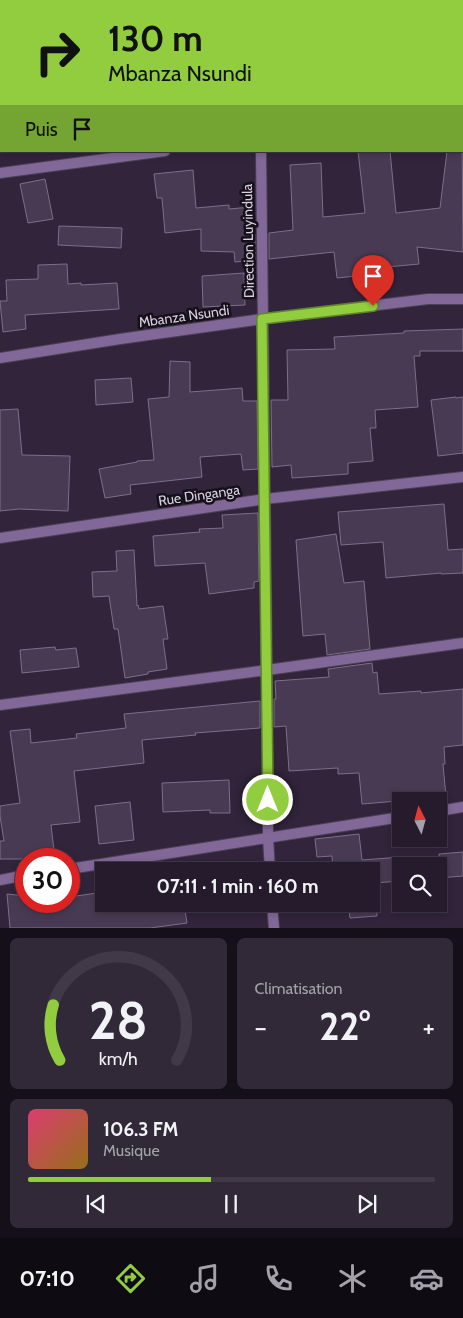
<!DOCTYPE html>
<html lang="fr">
<head>
<meta charset="utf-8">
<style>
	body { margin:0; font-family:Cabin,sans-serif; background:#312838; color:#f1f3f6; height:100vh; display:flex; flex-direction:column; font-size:19px; white-space:nowrap }
	* { box-sizing:border-box; margin:0 }
	p { font-size:16px; color:#a3a1a9 }
	.icon { flex:none; width:28px; height:28px; fill:none; stroke:currentColor; stroke-width:2; stroke-linecap:round; stroke-linejoin:round }
	.map { position:relative; height:928px; overflow:hidden }
	.sheet { display:flex; flex-direction:column; gap:10px; padding:10px; background:#140f18; flex:1 }
	.sheet>* { flex:none }
	.hud { position:absolute; left:0px; top:0px; width:464px; height:152px; box-shadow:0 2px 8px #0003,0 0 0 1px #423948; background:#92cd3f; color:#111; overflow:hidden }
	.needle { width:32px; rotate:354deg }
	.buttons { position:absolute; left:392px; top:792px; display:grid; gap:10px }
	.buttons a { display:grid; place-items:center; width:55px; height:55px; border-radius:0px; background:#251b2c; box-shadow:0 2px 8px #0003,0 0 0 1px #423948; font-size:25px }
	.speed { position:absolute; left:15px; top:848px; display:flex; gap:10px; font-size:25px; font-weight:700; text-align:center }
	.speed>* { display:grid; place-content:center; width:65px; height:65px; border-radius:50%; background:#251b2c; box-shadow:0 2px 8px #0003,0 0 0 1px #423948; line-height:1 }
	.speed .limit { border:8px solid #d22; background:#fff; color:#111 }
	.pin { position:absolute; display:grid; place-items:center; width:42px; height:42px; color:#fff; margin:-51px -21px; border-radius:50% 50% 50% 0; rotate:-45deg; box-shadow:0 0 5px #0007 }
	.pin .icon { rotate:45deg }
	.me { position:absolute; width:55px; margin:-28px; rotate:0deg; stroke-linejoin:round; filter:drop-shadow(0 0 4px #0008) }
	.turn { display:flex; align-items:center; gap:18px; height:105px; padding:0 25px; font-size:22px }
	.turn .icon { width:65px; height:65px; stroke-width:2.5 }
	.turn b { display:block; font-size:35px; line-height:42px }
	.then { display:flex; align-items:center; height:48px; padding:0 25px; background:#0003; gap:10px; font-size:19px }
	.big { font-size:38px; font-weight:800; line-height:1.1 }
	.sheet .card { flex:1; display:flex; flex-direction:column; justify-content:center; gap:8px; min-width:0; padding:0 18px; border-radius:8px; background:#312838 }
	.sheet .dial { align-items:center; gap:0 }
	.dial svg { height:130px; overflow:visible; fill:none; stroke:#423948; stroke-width:7; stroke-linecap:round; text-anchor:middle }
	.dial text { fill:#f1f3f6; stroke:none }
	.song { display:flex; align-items:center; gap:15px }
	.cover { width:60px; height:60px; border-radius:8px; background:linear-gradient(135deg,hsl(340 70% 55%),hsl(40 70% 35%)) }
	.played { height:5px; border-radius:2px; background:linear-gradient(90deg,#92cd3f 45%,#423948 45%) }
	.keys { display:flex; justify-content:space-around; direction:ltr }
	.heat { display:flex; justify-content:space-between; align-items:center; font-size:28px; direction:ltr }
	.sheet .tiles { flex:1; display:grid; gap:10px; grid-template-columns:1fr 1fr }
	.card:last-child { grid-column:span 2 }
	.trip { position:absolute; left:95px; top:862px; width:285px; height:50px; border-radius:0px; background:#251b2c; box-shadow:0 2px 8px #0003,0 0 0 1px #423948; font-weight:800; line-height:50px; text-align:center }
	.tabs { display:flex; height:80px; justify-content:space-around; align-items:center; background:#0f0b12; color:#a3a1a9 }
	.tabs .icon { width:35px; height:35px }
	.tabs .on { color:#92cd3f }
	.tabs b { font-size:22px; color:#f1f3f6 }
	.map>svg:first-child { display:block }
</style>
</head>
<body>
<div class="map">
<svg width="463" height="928" viewBox="0 0 463 928">
	<rect width="100%" height="100%" fill="#31243b"/>
	<path fill="#483a53" stroke="#7d6e8a" d="M462,126L463,252L417,247L419,264L376,268L377,274L337,278L334,252L269,259V233L293,230L290,165L321,163L323,217L365,213L358,151H390L396,213L440,208L447,151H462Z
		M193,170L196,208L229,205V209L251,207L253,234H255V260L235,262L234,252L201,251V229L165,233L162,198H157L154,174Z
		M45,179L53,219L28,223L20,184Z
		M59,226L122,228L121,248L58,245Z
		M67,264L68,284L81,283V285L117,283L119,309L25,315L26,329L3,332L0,301H7L6,280L38,279V265Z
		M244,273L245,305L203,307L202,276Z
		M463,329V351H420V356H414L418,407L375,410L376,428H370L373,461L348,463V474L292,478L291,465L272,467L271,400H288L287,350L335,349L334,337L404,333V331Z
		M170,361L190,362V392L242,388L243,401H257L258,469L243,470L241,454L200,457L202,477L130,485L131,494L105,498L99,469L137,462V461L154,460L148,399L169,397Z
		M131,378L133,402L96,405L95,380Z
		M456,397V398L463,397V453L438,456L431,400Z
		M18,409L22,455L70,456L68,511L19,509L0,511V410Z
		M444,504L448,550L463,549V573L441,574V573L386,578L383,542L341,545L338,512Z
		M258,513L259,581L254,582V588L209,594L205,563L155,566L153,536L200,532L199,529L223,528L222,515Z
		M336,534L344,583L364,581L370,649L327,655L325,634L303,636L296,540Z
		M134,550L137,606L138,605L139,609L163,606L168,639H163L167,669L148,672V674L125,678L118,629H114L109,596L93,597L92,572L117,571L116,551Z
		M55,647L56,650L76,648L79,667L22,673L20,650Z
		M372,663L373,673L377,672L379,694L421,691V693L463,689V745L444,747L445,764H443L446,797L362,804L359,773L338,774V768L289,771L286,726L274,727V699H276L275,681L329,677L328,669Z
		M260,701V728L195,733L196,735L142,740L144,763L74,771L80,822L51,825L55,859H0V841H4L0,816V806L20,803L10,731L30,729L31,743L77,738L76,734L126,728L124,714Z
		M229,780L230,813H210V810L163,812L162,783Z
		M130,802L134,840L99,844L95,806Z
		M359,834L362,860L401,857V881L374,883L377,916L350,918L348,904H371V871H333L332,856L317,857L315,839Z
		M463,852V876L439,878V854Z
		M104,892V904H184L187,923L150,928H10L7,894L26,896V901H69V897Z
		M220,904H261V909L221,911Z"/>
	<g fill="none" stroke-linecap="round" stroke-linejoin="round">
		<defs>
			<path id="minor" d="M9,1L18,0
				M262,1V0
				M0,2H1
				M462,119H463
				M261,151L267,670L268,837L270,871
				M0,173L165,151
				M0,358L120,339L262,319L428,299H463
				M0,538L265,499L463,477
				M0,705L267,670L463,643
				M439,811L463,807
				M69,869L401,817
				M0,880L26,875
				M272,904L274,928"/>
		</defs>
		<use href="#minor" stroke="#4c4055" stroke-width="12"/>
		<use href="#minor" stroke="#826898" stroke-width="10"/>
	</g>
	<g fill="none" stroke-linecap="round" stroke-linejoin="round">
		<defs>
			<path id="route" d="M268,800L262,319L373,306"/>
		</defs>
		<use href="#route" stroke="#5f8529" stroke-width="12"/>
		<use href="#route" stroke="#92cd3f" stroke-width="9"/>
	</g>
	<g text-anchor="middle" dominant-baseline="central" stroke-width="5" stroke-linejoin="round" paint-order="stroke">
		<g font-size="14" fill="#d8d0df" stroke="#16101b">
			<text transform="translate(248 241) rotate(-91)">Direction Luyindula</text>
			<text transform="translate(184 316) rotate(-8)">Mbanza Nsundi</text>
			<text transform="translate(199 495) rotate(-8)">Rue Dinganga</text>
		</g>
	</g>
</svg>
<div class="buttons">
<a><svg class="needle" viewBox="-14 -14 28 28"><path d="M0-13l5 13h-10z" fill="#e53935"/><path d="M0 13l5-13h-10z" fill="#a3a1a9"/></svg></a>
<a><svg class="icon" aria-label="search" viewBox="0 0 24 24"><circle cx="10" cy="10" r="6"/><path d="M15 15l6 6"/></svg></a>
</div>
<div class="speed"><div class="limit">30</div></div>
<div class="pin" style="left:373px;top:306px;background:#d93025"><svg class="icon" aria-label="arrive" viewBox="0 0 24 24"><path d="M6 21V4h12l-3 4 3 4H6"/></svg></div>
<svg class="me" style="left:268px;top:800px" viewBox="-20 -20 40 40"><circle r="17" fill="#92cd3f" stroke="#fff" stroke-width="3"/><path d="M0-11L8 9 0 5-8 9z" fill="#fff"/></svg>
<div class="trip">07:11 · 1 min · 160 m</div>
<div class="hud">
<div class="turn"><svg class="icon" aria-label="right" viewBox="0 0 24 24"><path d="M7 20v-9h11M14 6l5 5-5 5"/></svg><div><b>130 m</b>Mbanza Nsundi</div></div>
<div class="then">Puis<svg class="icon" aria-label="arrive" viewBox="0 0 24 24"><path d="M6 21V4h12l-3 4 3 4H6"/></svg></div>
</div>
</div>
<section class="sheet">
<div class="tiles">
<div class="card dial"><svg viewBox="0 0 100 80">
<path d="M14 69A42 42 0 1 1 86 69"/>
<path d="M14 69A42 42 0 0 1 10 35" stroke="#92cd3f"/>
<text x="50" y="56" font-size="32" font-weight="700">28</text>
<text x="50" y="72" font-size="11">km/h</text>
</svg></div>
<div class="card"><p>Climatisation</p>
<div class="heat"><a>−</a><b class="big">22°</b><a>+</a></div>
</div>
<div class="card">
<div class="song"><i class="cover"></i><div><b>106.3 FM</b><p>Musique</p></div></div>
<div class="played"></div>
<div class="keys"><svg class="icon" aria-label="previous" viewBox="0 0 24 24"><path d="M18 5L8 12l10 7zM5 5v14"/></svg><svg class="icon" aria-label="pause" viewBox="0 0 24 24"><path d="M8 5v14M16 5v14"/></svg><svg class="icon" aria-label="next" viewBox="0 0 24 24"><path d="M6 5l10 7-10 7zM19 5v14"/></svg></div>
</div>
</div>
</section>
<nav class="tabs">
<b>07:10</b>
<svg class="icon on" aria-label="directions" viewBox="0 0 24 24"><path d="M12 3l9 9-9 9-9-9zM9 14v-3h6M13 9l2 2-2 2"/></svg>
<svg class="icon" aria-label="music" viewBox="0 0 24 24"><path d="M9 18V5l10-2v13"/><circle cx="6" cy="18" r="3"/><circle cx="16" cy="16" r="3"/></svg>
<svg class="icon" aria-label="phone" viewBox="0 0 24 24"><path d="M5 4h4l2 5-3 2q2 4 5 5l2-3 5 2v4C11 20 4 13 5 4z"/></svg>
<svg class="icon" aria-label="climate" viewBox="0 0 24 24"><path d="M12 3v18M4 7l16 10M4 17L20 7"/></svg>
<svg class="icon" aria-label="car" viewBox="0 0 24 24"><path d="M5 17H2v-5l4-1 3-4h7l3 4 3 1v5h-3M9 17h6M6 11h13"/><circle cx="7" cy="17" r="2"/><circle cx="17" cy="17" r="2"/></svg>
</nav>
</body>
</html>
